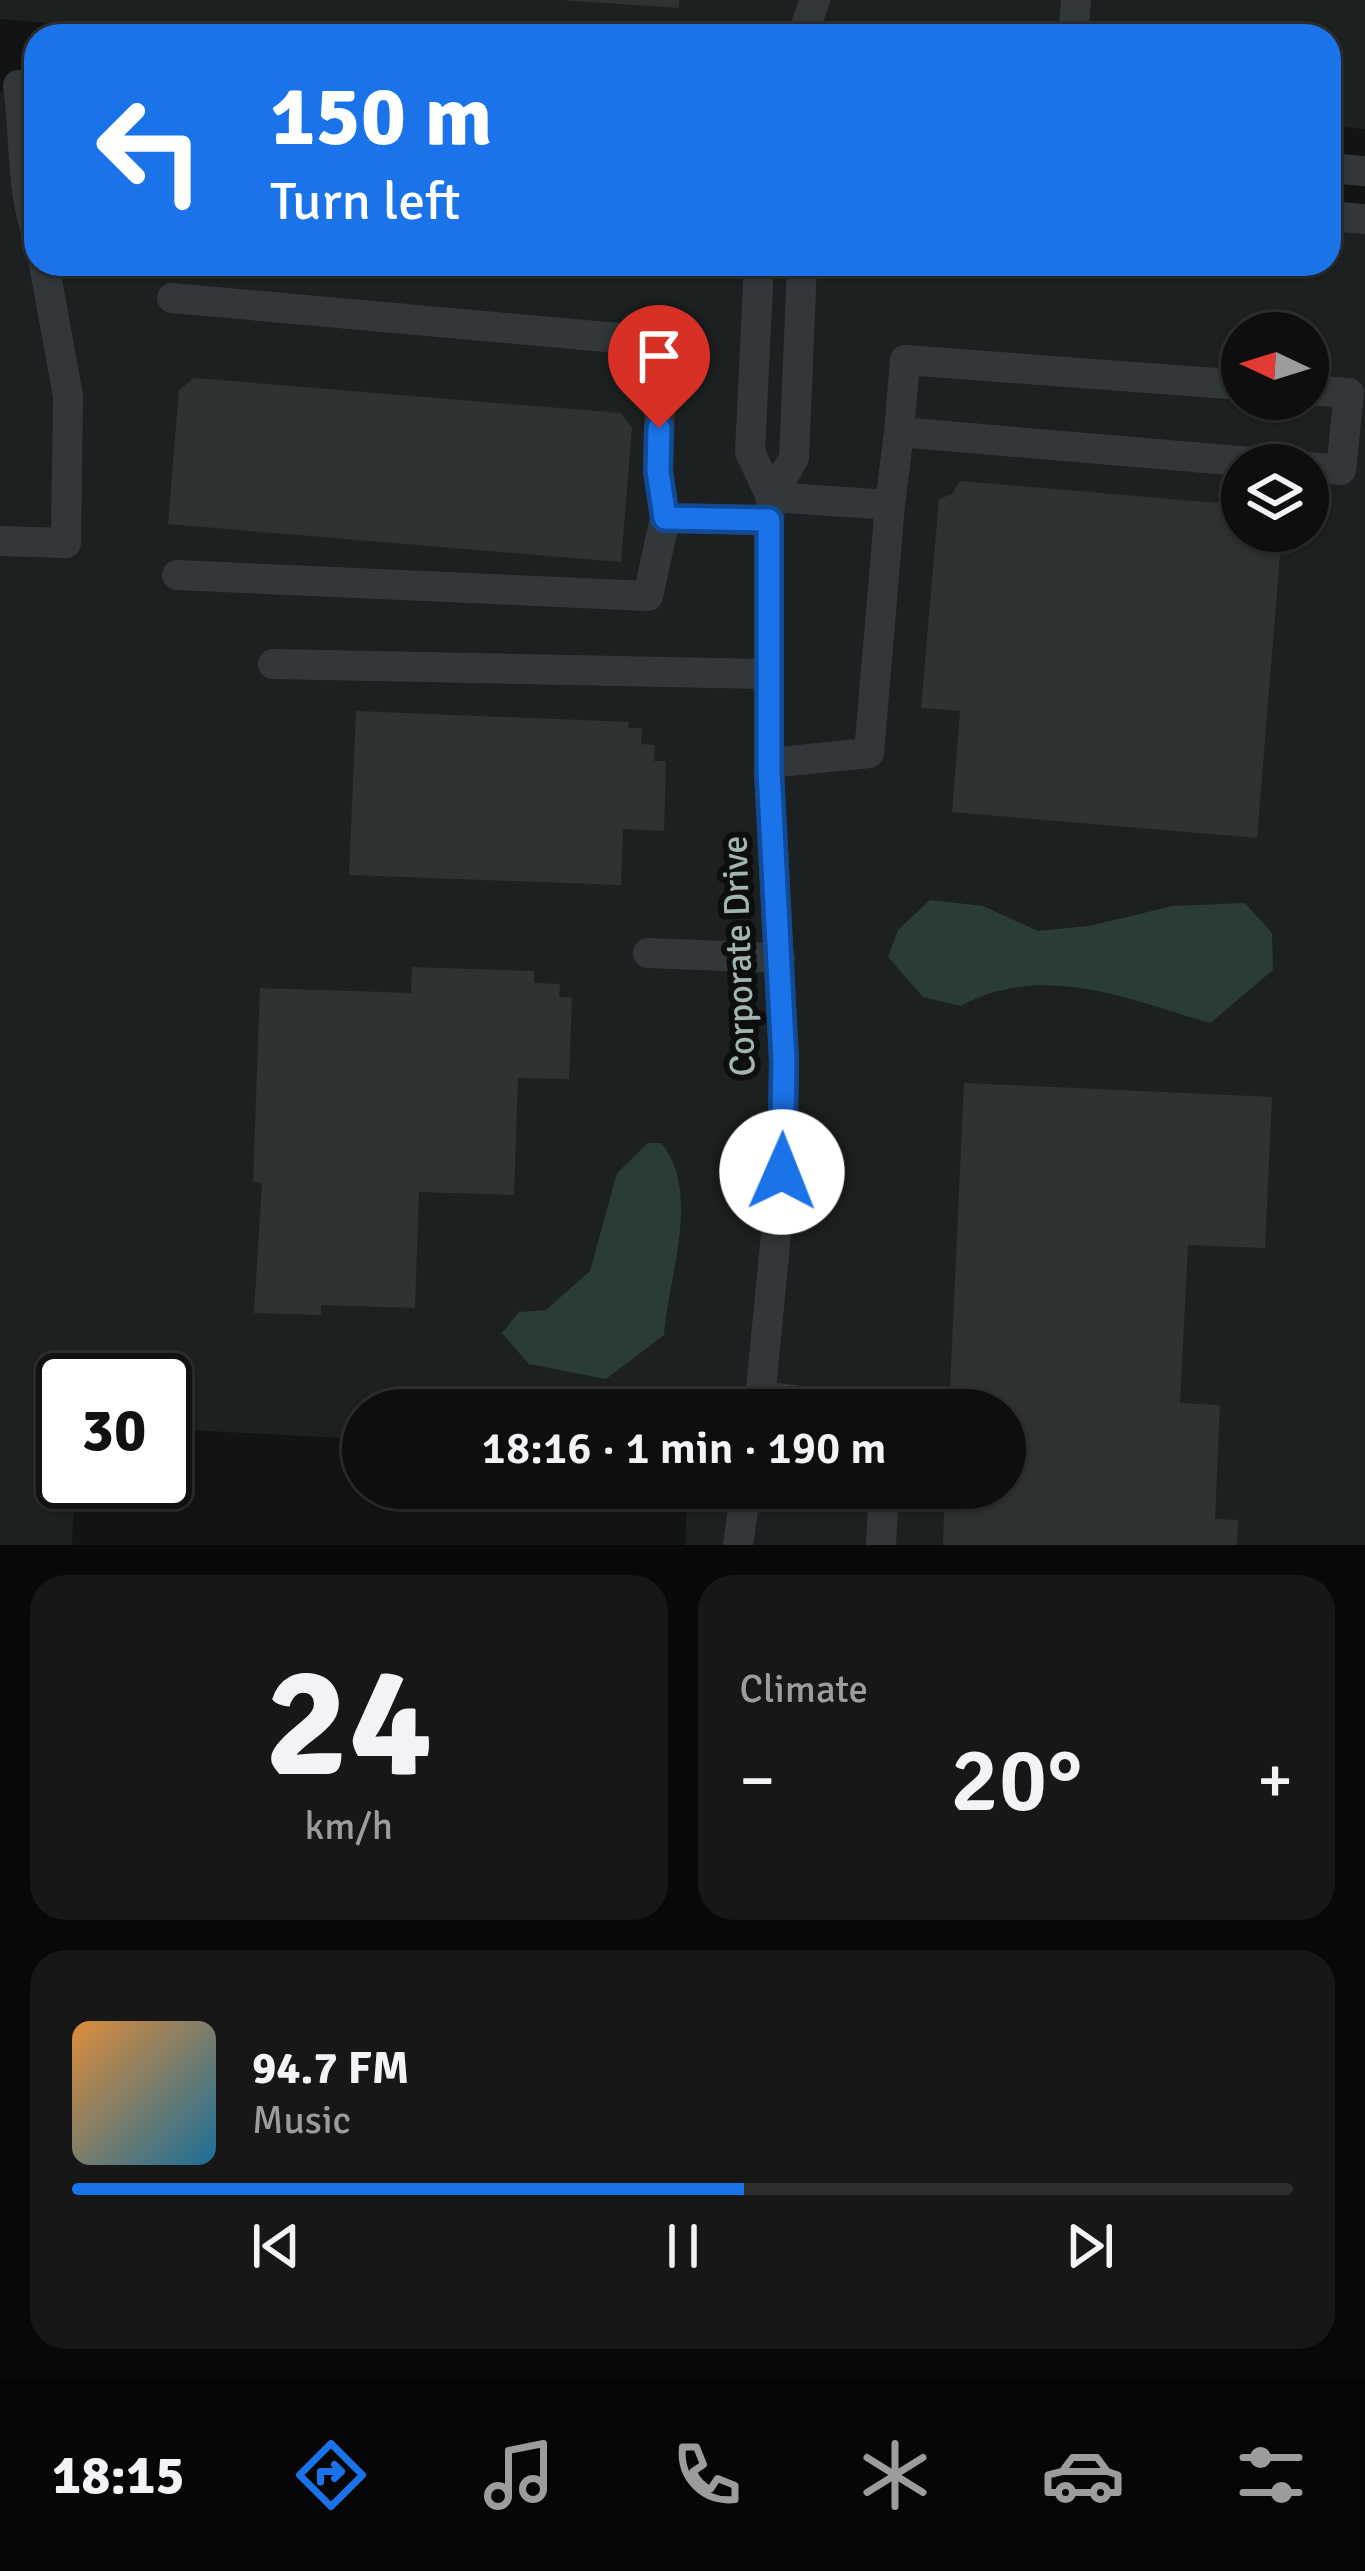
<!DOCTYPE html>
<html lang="en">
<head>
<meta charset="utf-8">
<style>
	body { margin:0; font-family:Signika,sans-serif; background:#171717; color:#f1f3f6; height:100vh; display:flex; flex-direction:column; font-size:45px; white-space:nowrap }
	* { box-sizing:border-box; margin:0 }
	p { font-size:39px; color:#9b9c9e }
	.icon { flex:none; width:66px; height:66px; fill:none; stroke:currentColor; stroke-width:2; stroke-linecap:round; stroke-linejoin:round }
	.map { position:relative; height:1545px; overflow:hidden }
	.panel { display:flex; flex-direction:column; gap:30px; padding:30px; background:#080808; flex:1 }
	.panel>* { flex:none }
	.top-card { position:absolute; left:24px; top:24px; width:1317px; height:252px; border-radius:36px; box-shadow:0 3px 9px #0004,0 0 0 3px #2e2e2e; background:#1a73e8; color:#fff; overflow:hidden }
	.needle { width:78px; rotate:274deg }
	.controls { position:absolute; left:1221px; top:312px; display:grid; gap:24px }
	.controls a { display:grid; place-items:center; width:108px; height:108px; border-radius:50%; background:#0e0e0e; box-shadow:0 3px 9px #0004,0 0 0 3px #2e2e2e; font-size:60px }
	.speed { position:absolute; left:36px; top:1353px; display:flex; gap:24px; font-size:60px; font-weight:700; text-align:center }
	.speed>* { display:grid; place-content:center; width:156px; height:156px; border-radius:50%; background:#0e0e0e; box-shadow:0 3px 9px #0004,0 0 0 3px #2e2e2e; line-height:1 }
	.speed .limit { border:6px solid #111; border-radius:18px; background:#fff; color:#111 }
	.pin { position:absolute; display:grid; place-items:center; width:102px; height:102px; color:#fff; margin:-123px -51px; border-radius:50% 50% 50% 0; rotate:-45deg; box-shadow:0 0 12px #0007 }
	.pin .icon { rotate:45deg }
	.me { position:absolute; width:132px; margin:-66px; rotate:1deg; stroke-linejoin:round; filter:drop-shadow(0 0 9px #0008) }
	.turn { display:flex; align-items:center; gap:42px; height:252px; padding:0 48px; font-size:54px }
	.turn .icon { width:156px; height:156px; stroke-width:2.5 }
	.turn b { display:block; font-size:84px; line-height:102px }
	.big { font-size:90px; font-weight:600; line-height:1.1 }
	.panel .widget { flex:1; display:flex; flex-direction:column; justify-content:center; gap:18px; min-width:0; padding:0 42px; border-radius:36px; background:#171717 }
	.panel .dial { align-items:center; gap:0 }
	.dial b { font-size:156px; line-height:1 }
	.song { display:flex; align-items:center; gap:36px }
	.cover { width:144px; height:144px; border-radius:18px; background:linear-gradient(135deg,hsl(30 70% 55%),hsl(200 70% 35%)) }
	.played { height:12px; border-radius:6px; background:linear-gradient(90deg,#1a73e8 55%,#2e2e2e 55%) }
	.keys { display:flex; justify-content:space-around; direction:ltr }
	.heat { display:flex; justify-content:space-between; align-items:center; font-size:66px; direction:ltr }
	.panel .tiles { flex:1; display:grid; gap:30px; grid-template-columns:1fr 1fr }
	.widget:last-child { grid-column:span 2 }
	.trip { position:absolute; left:342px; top:1389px; width:684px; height:120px; border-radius:60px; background:#0e0e0e; box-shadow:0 3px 9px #0004,0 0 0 3px #2e2e2e; font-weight:600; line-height:120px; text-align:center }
	.menu { display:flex; height:192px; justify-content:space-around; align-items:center; background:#060606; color:#9b9c9e }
	.menu .icon { width:84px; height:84px }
	.menu .active { color:#1a73e8 }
	.menu b { font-size:54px; color:#f1f3f6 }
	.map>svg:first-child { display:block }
</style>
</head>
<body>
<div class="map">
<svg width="1365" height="1545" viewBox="0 0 1365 1545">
	<rect width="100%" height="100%" fill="#121313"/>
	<path fill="#1d2020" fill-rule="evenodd" d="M0,0H1365V129L1329,126V36H201L0,19Z
		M0,91L36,93V264H1329V206L1365,210V1545H685L688,1488H1005V1410H363V1439L165,1429V1380H63V1482H75L72,1545H0ZM1242,333H1308V399H1242ZM1242,465H1308V531H1242Z"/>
	<path fill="#2a3d35" d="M930,900L983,906L1038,931L1089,926L1173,906L1245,903L1272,933L1273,970L1210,1023C1130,1000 1043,961 961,1006L923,997L888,957L898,930Z
		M648,1143H661C702,1191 668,1278 664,1335L606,1379L529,1364L502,1333L519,1312L546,1310L590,1271L617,1173Z"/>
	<path fill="#2e3232" d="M560,0H679V8Z
		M194,378L621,413L632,428L621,562L168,524L179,390Z
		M960,481L1242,505V531H1282L1257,838L952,812L960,711L921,708L939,499L952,494Z
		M356,711L629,722L628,728H642L641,744L655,745L654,761H666L664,831L623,829L621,885L349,875Z
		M412,967L534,971V983L560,984L559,997L572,998L569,1079L518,1078L514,1195L419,1192L415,1308L321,1305V1315L254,1313L262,1183L253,1182L260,988L411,993Z
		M964,1083L1272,1097L1265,1248L1188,1245L1180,1403L1220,1405L1215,1519L1238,1520L1237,1545H943L945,1488H1005V1410H949Z"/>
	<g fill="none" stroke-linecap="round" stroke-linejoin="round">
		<path stroke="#323839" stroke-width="30" d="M802,36L815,0
			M1073,36L1076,0
			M18,85C25,133 21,185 36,231
			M1329,168L1365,171
			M1329,216L1365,219
			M759,264L750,452L771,497
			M172,298L662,342L658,471L665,518L769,520
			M1308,390L1349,393L1341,470L1308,467
			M899,432L905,360L1242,385
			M771,497L890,505L899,432L1286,465
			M0,541L66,543L68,396L44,264
			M177,575L648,596L665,518
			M273,664L767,674
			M769,763L869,753L890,505
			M648,953L780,958
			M761,1396L869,1410
			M759,1410L782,1172L784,1061L769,771V520L771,497L794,458L802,264
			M738,1545L746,1488
			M881,1545L884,1488"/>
	</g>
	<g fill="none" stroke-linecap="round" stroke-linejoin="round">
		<defs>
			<path id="route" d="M659,428L658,471L665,518L769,520V771L784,1061L782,1172"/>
		</defs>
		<use href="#route" stroke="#114b97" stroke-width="30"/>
		<use href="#route" stroke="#1a73e8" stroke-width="21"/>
	</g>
	<g text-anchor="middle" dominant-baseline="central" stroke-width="12" stroke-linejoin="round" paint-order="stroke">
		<g font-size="36" fill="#a2b5b3" stroke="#0d0e0e">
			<text transform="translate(739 956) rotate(-92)">Corporate Drive</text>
		</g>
	</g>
</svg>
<div class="controls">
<a><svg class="needle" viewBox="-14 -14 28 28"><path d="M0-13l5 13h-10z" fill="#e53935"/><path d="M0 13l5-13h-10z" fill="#9b9c9e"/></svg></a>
<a><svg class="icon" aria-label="layers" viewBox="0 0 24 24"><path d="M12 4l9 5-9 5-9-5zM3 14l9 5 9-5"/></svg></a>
</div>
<div class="speed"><div class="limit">30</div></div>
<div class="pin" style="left:659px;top:428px;background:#d93025"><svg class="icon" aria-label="arrive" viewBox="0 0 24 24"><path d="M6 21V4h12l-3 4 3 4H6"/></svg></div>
<svg class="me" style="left:782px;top:1172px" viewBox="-20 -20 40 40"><circle r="19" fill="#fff"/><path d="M0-13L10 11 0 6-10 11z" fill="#1a73e8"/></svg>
<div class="trip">18:16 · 1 min · 190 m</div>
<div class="top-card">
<div class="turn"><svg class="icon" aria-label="left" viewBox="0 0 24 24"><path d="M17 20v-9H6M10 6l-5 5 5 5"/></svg><div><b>150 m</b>Turn left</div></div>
</div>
</div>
<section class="panel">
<div class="tiles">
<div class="widget dial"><b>24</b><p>km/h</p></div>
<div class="widget"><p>Climate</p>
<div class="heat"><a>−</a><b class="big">20°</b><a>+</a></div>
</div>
<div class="widget">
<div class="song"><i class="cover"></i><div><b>94.7 FM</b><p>Music</p></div></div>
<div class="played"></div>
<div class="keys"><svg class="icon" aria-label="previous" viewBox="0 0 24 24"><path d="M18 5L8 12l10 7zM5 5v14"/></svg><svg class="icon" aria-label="pause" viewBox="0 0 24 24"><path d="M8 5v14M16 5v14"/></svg><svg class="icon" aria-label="next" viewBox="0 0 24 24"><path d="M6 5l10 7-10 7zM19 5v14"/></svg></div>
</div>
</div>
</section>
<nav class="menu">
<b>18:15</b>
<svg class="icon active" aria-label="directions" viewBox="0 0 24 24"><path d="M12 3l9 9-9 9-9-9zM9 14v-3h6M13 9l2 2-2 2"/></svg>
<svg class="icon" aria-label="music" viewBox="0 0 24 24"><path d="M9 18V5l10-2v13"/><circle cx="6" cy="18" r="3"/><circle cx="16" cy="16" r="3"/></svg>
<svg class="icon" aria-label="phone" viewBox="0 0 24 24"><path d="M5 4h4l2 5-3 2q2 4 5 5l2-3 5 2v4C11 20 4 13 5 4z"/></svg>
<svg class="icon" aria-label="climate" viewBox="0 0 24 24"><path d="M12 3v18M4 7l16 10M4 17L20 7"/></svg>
<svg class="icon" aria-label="car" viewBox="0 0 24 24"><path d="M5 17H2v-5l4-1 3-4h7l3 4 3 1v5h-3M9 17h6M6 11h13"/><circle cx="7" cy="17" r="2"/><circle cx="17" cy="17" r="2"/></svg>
<svg class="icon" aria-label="filters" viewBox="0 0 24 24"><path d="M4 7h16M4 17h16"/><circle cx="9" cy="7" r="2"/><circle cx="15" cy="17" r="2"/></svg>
</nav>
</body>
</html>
